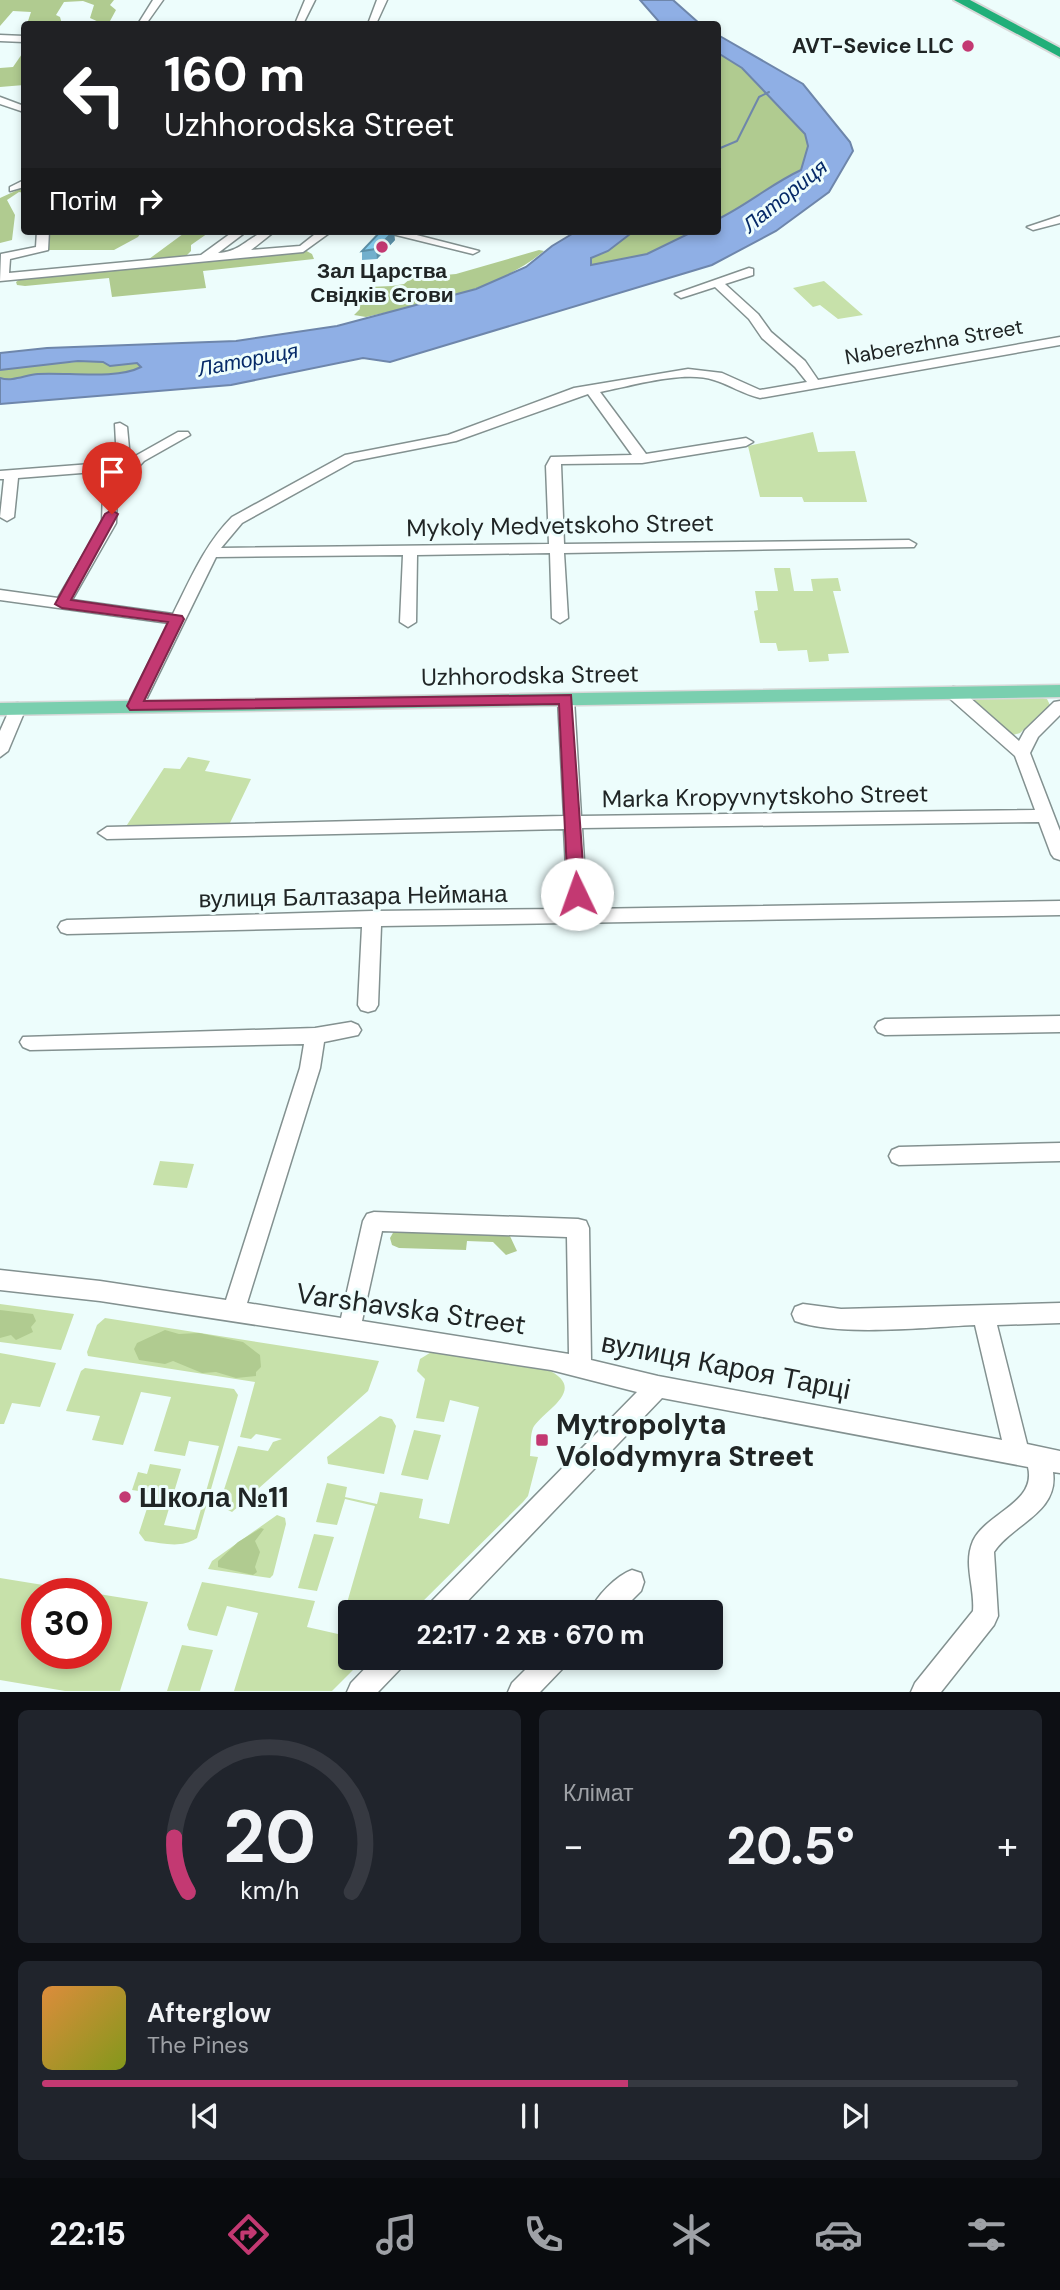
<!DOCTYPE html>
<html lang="uk">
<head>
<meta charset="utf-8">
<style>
	body { margin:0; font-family:"DM Sans",sans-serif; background:#20242c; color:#f1f3f6; height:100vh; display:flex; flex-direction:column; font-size:26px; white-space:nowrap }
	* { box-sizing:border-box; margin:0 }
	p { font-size:23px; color:#9ea1a6 }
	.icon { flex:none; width:38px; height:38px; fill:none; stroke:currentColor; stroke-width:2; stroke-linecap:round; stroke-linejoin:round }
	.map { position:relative; height:1692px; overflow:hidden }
	.panel { display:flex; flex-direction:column; gap:18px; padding:18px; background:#0d0f14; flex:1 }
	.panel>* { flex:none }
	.guide { position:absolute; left:21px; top:21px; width:700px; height:214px; border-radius:7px; box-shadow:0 4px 10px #0003; background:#202124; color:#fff; overflow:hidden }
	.speed { position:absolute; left:21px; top:1578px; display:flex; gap:14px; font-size:35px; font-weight:700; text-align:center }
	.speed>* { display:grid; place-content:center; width:91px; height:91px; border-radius:50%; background:#171b24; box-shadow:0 4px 10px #0003; line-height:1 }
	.speed .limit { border:10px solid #d22; background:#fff; color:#111 }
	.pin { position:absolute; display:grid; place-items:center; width:60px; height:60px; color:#fff; margin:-72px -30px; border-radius:50% 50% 50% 0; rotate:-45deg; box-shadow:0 0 7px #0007 }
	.pin .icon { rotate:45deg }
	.me { position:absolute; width:77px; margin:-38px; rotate:357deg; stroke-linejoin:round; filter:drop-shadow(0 0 5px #0008) }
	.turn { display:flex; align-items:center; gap:24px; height:147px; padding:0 28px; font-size:32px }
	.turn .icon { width:91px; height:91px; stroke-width:2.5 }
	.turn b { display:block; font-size:49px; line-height:60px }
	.then { display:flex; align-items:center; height:66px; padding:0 28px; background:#0003; gap:14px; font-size:26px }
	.big { font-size:52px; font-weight:700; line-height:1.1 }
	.panel .tile { flex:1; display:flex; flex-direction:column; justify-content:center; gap:10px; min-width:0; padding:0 24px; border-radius:10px; background:#20242c }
	.panel .dial { align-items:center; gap:0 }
	.dial svg { height:182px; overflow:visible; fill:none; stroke:#363941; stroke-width:7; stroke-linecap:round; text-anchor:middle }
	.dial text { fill:#f1f3f6; stroke:none }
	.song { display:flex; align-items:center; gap:21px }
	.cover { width:84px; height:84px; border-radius:10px; background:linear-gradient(135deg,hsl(30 70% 55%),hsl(70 70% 35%)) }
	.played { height:7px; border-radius:4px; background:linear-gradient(90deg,#c33972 60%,#363941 60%) }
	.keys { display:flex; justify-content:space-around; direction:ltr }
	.heat { display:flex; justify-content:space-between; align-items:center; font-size:38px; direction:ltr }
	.panel .tiles { flex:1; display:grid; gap:18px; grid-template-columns:1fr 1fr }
	.tile:last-child { grid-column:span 2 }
	.trip { position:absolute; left:338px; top:1600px; width:385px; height:70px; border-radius:7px; background:#171b24; box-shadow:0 4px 10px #0003; font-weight:700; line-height:70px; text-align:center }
	.dock { display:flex; height:112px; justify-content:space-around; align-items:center; background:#090b0e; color:#9ea1a6 }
	.dock .icon { width:49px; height:49px }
	.dock .on { color:#c33972 }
	.dock b { font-size:32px; color:#f1f3f6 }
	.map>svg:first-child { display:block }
</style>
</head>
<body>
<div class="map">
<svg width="1060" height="1692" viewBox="0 0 1060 1692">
	<rect width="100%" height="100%" fill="#edfdfc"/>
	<path fill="#c7e1aa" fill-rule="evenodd" d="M824,281L863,315L838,319L820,305L813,307L793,288Z
		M813,432L818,452L855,451L867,502H804L802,497H760L748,446Z
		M774,568H790L794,591H813L811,579L838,578L841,591H833L849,653L828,654L829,661L809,662L807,650L778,651L776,643H760L754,611L758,610L755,591H778Z
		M977,697H1038L1047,699L1050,705L1020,733L1013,735L971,702Z
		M188,757L210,761L205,771L251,779L229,825L125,828L164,768L180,769Z
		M160,1161L194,1164L187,1188L153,1185Z
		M0,1304L74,1314L61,1350L0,1342Z
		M105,1318L379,1361L368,1391L232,1512L222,1507L221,1499L238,1446L268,1451L273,1442L282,1439L256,1434L251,1439L240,1437L255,1382L88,1356L87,1352L97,1325Z
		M433,1351L546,1369C591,1389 542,1411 533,1428C530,1435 531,1448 530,1456L538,1457L528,1496L523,1502L412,1612H350V1657H366L332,1691H234L258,1613L227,1606L217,1636L189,1630L187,1625L202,1582L315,1601L307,1627L338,1634L375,1506L345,1499L337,1525L316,1522L327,1483L347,1487L345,1497L377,1504L380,1492L423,1499L419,1518L449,1524L479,1407L450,1400L444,1422L416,1418L425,1379L417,1371L420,1359Z
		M0,1353L56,1363L40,1407L12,1403L4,1424H0Z
		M85,1368L234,1389L238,1395L197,1538C180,1549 164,1543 145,1541L139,1533L152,1493L132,1490L138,1472L147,1474L150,1464L181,1469L164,1525L195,1530L219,1446L189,1441L185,1456L154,1451L171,1397L141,1392L123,1445L92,1440L100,1416L66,1411L81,1371Z
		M380,1416L392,1419L396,1426L384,1474L328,1464L327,1457Z
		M414,1430L441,1435L428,1480L401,1475Z
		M277,1515L285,1518L286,1524L273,1575L270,1578L208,1569L212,1561Z
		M314,1534L334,1537L317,1591L298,1588Z
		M0,1578L148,1602L120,1691H65L0,1680ZM96,1594V1654H37V1594Z
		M182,1645L213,1650L200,1691H167Z"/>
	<path fill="#b0cb90" d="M0,0H114L110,5L116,10L110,21L101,23L90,18L94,5L83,1L64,2L56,15L60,17L62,24H27L31,12L13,11L0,26Z
		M24,51V85L0,87V68L13,67Z
		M718,53L742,68L806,134L808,146L801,170C771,184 747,205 718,219Z
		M24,187V193L19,192L7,200L15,215L12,240L0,243V198Z
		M43,231H142L138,237L114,250H42Z
		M187,231H211L191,245V251L186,256L149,259Z
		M634,231H694L648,254L590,265L591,258L608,251Z
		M303,249L312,254L314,259L203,271L206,288L112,297L109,278L25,286L17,285L16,282L20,279Z
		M539,250L544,251C496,291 426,303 366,317L354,315L360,309L357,302L361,293L368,287L392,286L404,284L411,278L456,274Z
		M88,361L103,362L110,366L137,363L142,367C111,380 70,372 38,374C25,375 13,382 0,378V370L13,367Z
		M394,1231L509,1234L517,1251L506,1255L493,1242L467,1241L466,1250L399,1248L392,1245L390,1238Z
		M0,1310L33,1314L36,1321L31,1327L33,1332L16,1340L11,1335L0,1338Z
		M165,1330L179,1334L199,1333L243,1342L260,1355L261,1367L256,1372V1376L236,1378L216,1372L202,1373L173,1361L165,1364L139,1360L134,1349L137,1343Z
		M261,1528L264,1529L255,1541L260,1552L255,1567L257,1572L253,1575L218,1567V1561L238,1542Z"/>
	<path fill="#8fafe5" stroke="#6e86ab" stroke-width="2" d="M640,0H673L700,24H661Z
		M718,35L803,84L850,142L853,151L829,192L776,231L712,265L390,362L363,358L231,385L0,404V378C13,382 25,375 38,374C66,372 116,380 141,367L137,363L110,366L103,362L78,361L0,370V353L47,348L236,341L337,326L476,289L526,267L552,246L577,231H634L608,251L591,258V265L647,254L694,231H718V219C747,205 771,184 801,170L808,146L805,134L742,68L718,53Z"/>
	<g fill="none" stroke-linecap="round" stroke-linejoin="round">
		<path stroke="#6e86ab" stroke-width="2" d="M718,149L737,141L759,97L769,92"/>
		<defs>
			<path id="minor" d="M153,0H163L146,24H138Z
				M305,0H315L303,24H295Z
				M377,0H387L376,24H368Z
				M0,35L24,36V42L0,41Z
				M0,97L24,106V112L0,104Z
				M24,180V187L10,191V187Z
				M1060,216V223L1033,230L1027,227Z
				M37,231H49L48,250L10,259L9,273L201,255L234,231H247L218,253C246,251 249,231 275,231L251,250L300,246L319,231H332L303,252L0,281L1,254L36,247Z
				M380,231H401L479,251L473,254Z
				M749,268L753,269V275L725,284L758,314L771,332L805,361L818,380L1060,337V345L760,398C743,394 730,385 714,380C684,370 631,386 600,392L646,454L746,438L753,442L746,446L642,463L561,464L564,544L909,540L916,544L914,547L564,553L568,618L560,623L552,618L550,553L417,555L416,622L408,627L400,622L403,555L216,557L143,706L135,711L127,706L169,623L0,600V590L58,598L102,523L103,489L120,470L18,478L14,517L7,521L0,517L4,479H0V471L117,462L115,424L120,423L127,427L130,459L178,432H188L190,435L144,461L117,490L116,523L72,600L173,614C190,580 205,544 232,517L345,455L448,435L574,388L688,369L722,373L760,390L807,382L795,367L762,338L749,319L715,287L681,298L675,294ZM588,394L632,455L551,457L546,466L549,544L221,548L242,523L354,461L456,441Z
				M953,687L959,688L1019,741L1025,730L1054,702L1060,701V715L1038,737L1030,753L1060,831V860L1054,858L1051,854L1039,822L582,828L587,909L1060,901V915L381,926L378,1005L375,1010L368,1012L361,1010L358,1005L362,927L67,934L61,932L58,927L61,922L67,920L372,911L568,909L564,829L107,839L98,833L107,827L564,816L558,699L566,694L574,699L581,816L1035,810L1015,756L947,696L945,692Z
				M18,703L26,708L8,751L0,757V731L12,704Z
				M1060,1016V1032L885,1035L878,1032L875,1027L878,1022L885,1019Z
				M351,1022L358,1025L361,1030L358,1035L324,1042L320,1068L247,1303L341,1318L363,1221L367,1214L374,1212L578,1219L586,1221L589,1228L591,1360L658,1376L1002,1440L975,1325C928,1327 838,1337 795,1321L792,1314L795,1307L803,1304L841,1309L1060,1303V1323L997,1325L1027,1444L1060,1451V1473L1053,1472C1059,1513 1012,1524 994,1552L998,1616L994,1625L941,1692H911L915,1683L973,1611C975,1587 963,1564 973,1541C986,1513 1037,1503 1028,1467L662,1398L457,1612H427L430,1603L637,1392L551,1370L100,1301L0,1290V1270L100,1281L226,1300L300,1068L304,1044L30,1050L23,1047L20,1042L23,1037L315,1028ZM382,1231L567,1237L569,1354L362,1321Z
				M1060,1143V1161L899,1165L892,1162L889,1156L892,1150L899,1147Z
				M632,1570L641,1573L644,1582L641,1591L620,1612H590C596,1596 616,1576 632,1570Z
				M376,1657H407L403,1666L378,1692H347L351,1683Z
				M538,1657H569L565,1666L540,1692H508L512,1683Z"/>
			<path id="major" d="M1060,685V697L0,715V703Z"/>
			<path id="highway" d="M954,0H970L1060,48V57Z"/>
		</defs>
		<use href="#minor" stroke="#839190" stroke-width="3"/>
		<use href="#major" stroke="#d7d8d8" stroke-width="3"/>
		<use href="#highway" stroke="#d7d8d8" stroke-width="4"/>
		<use href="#minor" fill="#fff" fill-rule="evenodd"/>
		<use href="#major" fill="#7acfaf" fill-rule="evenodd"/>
		<use href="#highway" fill="#21af79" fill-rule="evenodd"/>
	</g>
	<path fill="#72b0cd" d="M395,240L377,259L362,260V251Z"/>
	<path fill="#5c90a7" d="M394,231L395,240L377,259L376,249Z"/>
	<path fill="#84cdee" stroke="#5c90a7" stroke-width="2" d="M381,231H394L376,249L362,251Z"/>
	<path fill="#c33972" stroke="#7f254a" stroke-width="2" d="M112,510L118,514L71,600L182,616L184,619L144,701L571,695L585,894L582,898L577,900L568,894L559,704L130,710L127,706L168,622L62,608L55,604L105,514Z"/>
	<g fill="#c33972" stroke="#edfdfc" stroke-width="2.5">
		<circle cx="968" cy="46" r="7"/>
		<circle cx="382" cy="247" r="7"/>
		<rect x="535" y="1433" width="14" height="14" rx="3.5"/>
		<circle cx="125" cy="1497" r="7"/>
	</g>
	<g text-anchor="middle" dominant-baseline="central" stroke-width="6" stroke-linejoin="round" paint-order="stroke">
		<g font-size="21" font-weight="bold" fill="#202525" stroke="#edfdfc" text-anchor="end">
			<text x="954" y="46">AVT-Sevice LLC</text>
			<text x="382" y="271" text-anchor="middle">Зал Царства<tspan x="382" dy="24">Свідків Єгови</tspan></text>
		</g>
		<g font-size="21" font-style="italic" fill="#062a68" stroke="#edfdfc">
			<text transform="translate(785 196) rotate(-39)">Латориця</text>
			<text transform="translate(248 360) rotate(-11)">Латориця</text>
		</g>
		<g font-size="21" fill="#202525" stroke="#edfdfc">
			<text transform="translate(934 342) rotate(-10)">Naberezhna Street</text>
		</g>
		<g font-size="24" fill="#202525" stroke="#edfdfc">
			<text transform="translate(560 525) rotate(-1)">Mykoly Medvetskoho Street</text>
			<text transform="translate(530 675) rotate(-1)">Uzhhorodska Street</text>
			<text transform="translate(765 796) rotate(-1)">Marka Kropyvnytskoho Street</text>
			<text transform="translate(353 896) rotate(-1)">вулиця Балтазара Неймана</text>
		</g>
		<g font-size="28" fill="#202525" stroke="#edfdfc">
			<text transform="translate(411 1309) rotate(8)">Varshavska Street</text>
			<text transform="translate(726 1366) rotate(11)">вулиця Кароя Тарці</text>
		</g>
		<g font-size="28" font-weight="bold" fill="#202525" stroke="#edfdfc" text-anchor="start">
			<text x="556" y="1424">Mytropolyta<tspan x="556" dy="32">Volodymyra Street</tspan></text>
			<text x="139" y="1497">Школа №11</text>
		</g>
	</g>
</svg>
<div class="speed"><div class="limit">30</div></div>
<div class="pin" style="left:112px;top:514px;background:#d93025"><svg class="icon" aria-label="arrive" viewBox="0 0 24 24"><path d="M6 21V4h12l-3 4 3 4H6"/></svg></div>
<svg class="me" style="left:577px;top:894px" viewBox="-20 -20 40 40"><circle r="19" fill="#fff"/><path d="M0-13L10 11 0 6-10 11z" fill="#c33972"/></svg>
<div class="trip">22:17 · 2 хв · 670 m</div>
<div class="guide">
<div class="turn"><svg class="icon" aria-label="left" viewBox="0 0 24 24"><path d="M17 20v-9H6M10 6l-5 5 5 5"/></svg><div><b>160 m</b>Uzhhorodska Street</div></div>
<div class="then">Потім<svg class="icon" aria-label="right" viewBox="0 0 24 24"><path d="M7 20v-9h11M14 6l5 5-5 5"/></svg></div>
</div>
</div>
<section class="panel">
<div class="tiles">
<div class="tile dial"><svg viewBox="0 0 100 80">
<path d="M14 69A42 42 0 1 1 86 69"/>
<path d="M14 69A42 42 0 0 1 8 45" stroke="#c33972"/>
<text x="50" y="56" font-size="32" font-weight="700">20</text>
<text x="50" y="72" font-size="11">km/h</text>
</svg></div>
<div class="tile"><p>Клімат</p>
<div class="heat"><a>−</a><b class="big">20.5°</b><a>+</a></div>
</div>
<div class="tile">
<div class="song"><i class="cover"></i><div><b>Afterglow</b><p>The Pines</p></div></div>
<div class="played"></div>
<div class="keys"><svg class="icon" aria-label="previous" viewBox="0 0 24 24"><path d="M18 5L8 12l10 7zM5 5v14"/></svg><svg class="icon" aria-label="pause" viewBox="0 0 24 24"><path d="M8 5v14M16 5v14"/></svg><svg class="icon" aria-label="next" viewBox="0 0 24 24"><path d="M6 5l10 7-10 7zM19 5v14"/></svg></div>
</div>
</div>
</section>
<nav class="dock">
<b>22:15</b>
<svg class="icon on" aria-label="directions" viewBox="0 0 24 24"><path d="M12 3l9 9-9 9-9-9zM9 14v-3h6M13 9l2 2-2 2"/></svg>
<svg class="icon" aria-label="music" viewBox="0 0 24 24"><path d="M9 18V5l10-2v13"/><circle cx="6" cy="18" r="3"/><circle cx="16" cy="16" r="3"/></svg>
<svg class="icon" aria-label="phone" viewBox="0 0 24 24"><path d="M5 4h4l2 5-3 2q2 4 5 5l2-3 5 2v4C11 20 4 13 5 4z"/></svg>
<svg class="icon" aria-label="climate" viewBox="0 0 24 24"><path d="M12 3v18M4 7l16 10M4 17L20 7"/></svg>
<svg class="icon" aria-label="car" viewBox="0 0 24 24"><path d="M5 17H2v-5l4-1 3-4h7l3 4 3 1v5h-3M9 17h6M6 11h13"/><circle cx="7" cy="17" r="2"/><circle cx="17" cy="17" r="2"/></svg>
<svg class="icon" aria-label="filters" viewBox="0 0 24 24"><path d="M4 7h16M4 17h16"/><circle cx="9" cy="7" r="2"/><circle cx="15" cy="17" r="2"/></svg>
</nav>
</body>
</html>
